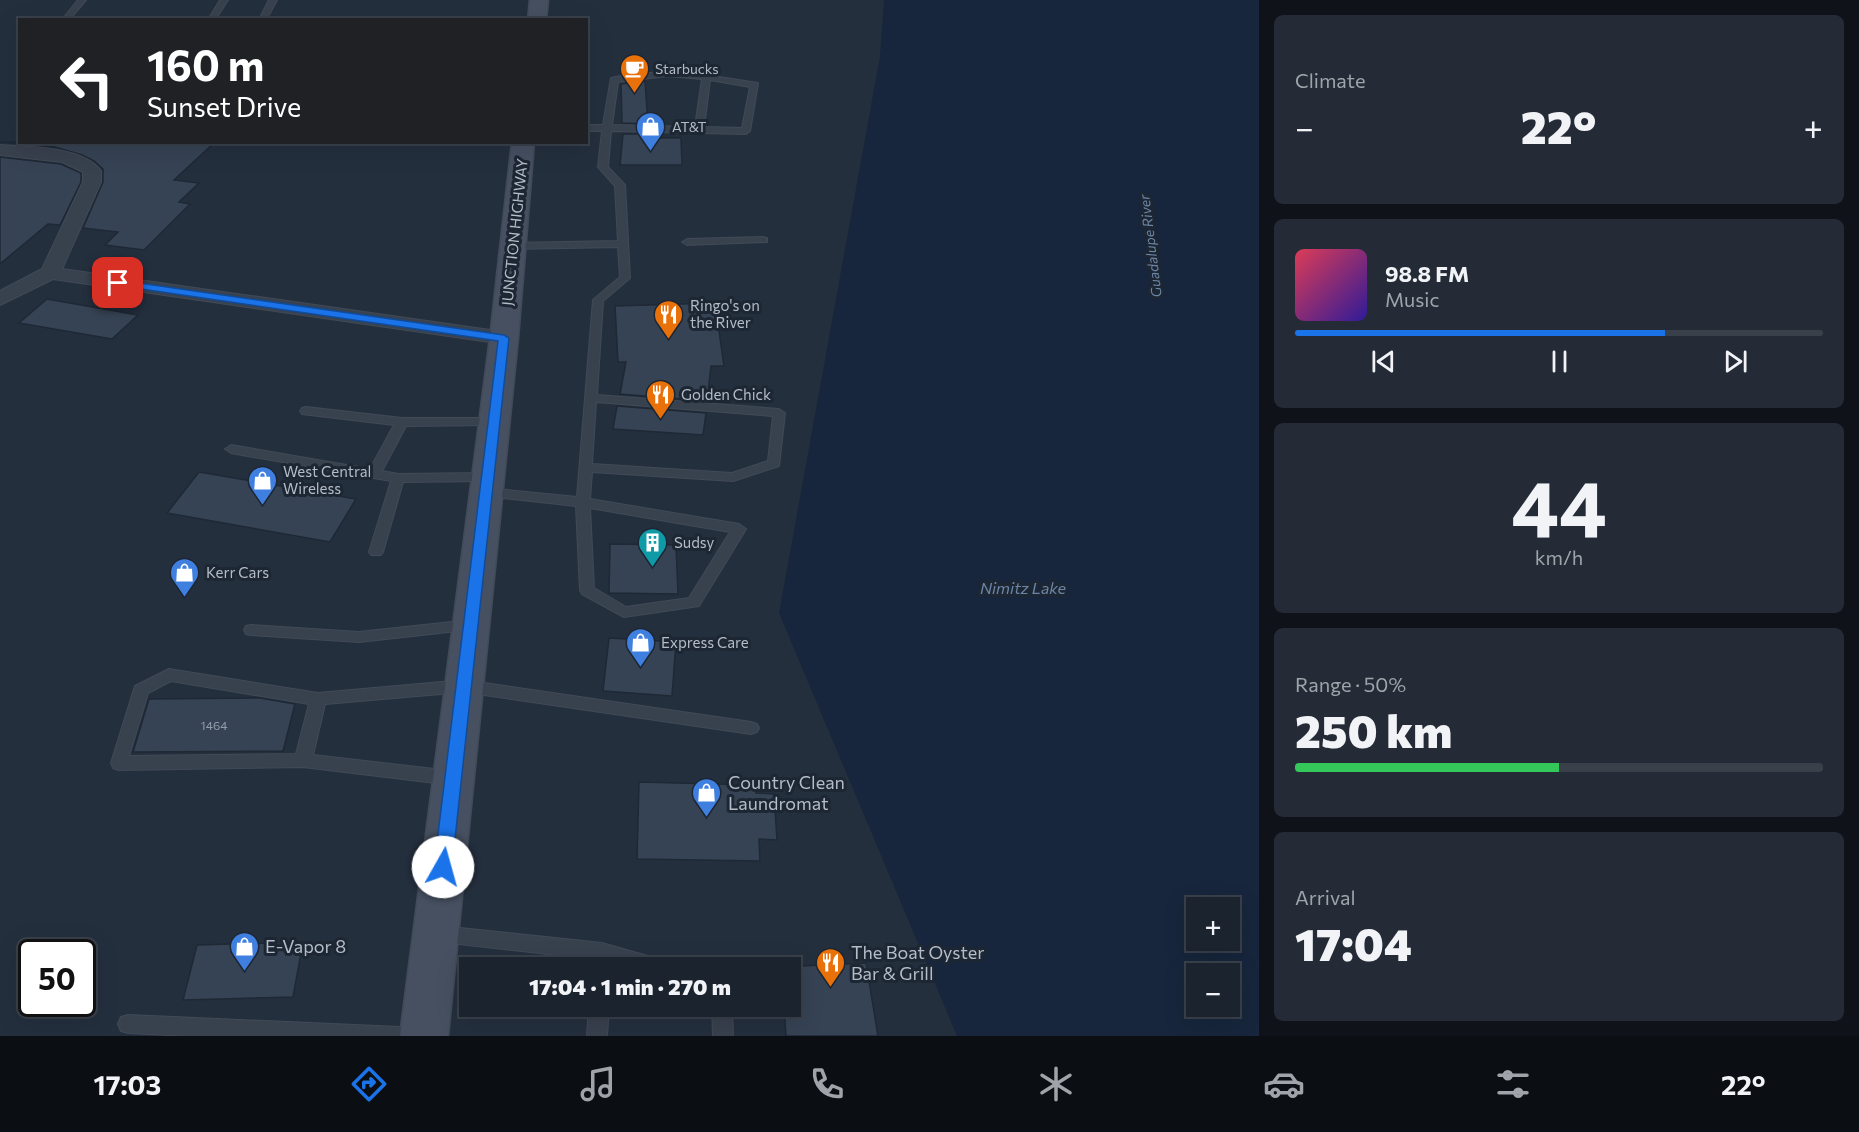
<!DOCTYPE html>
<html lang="en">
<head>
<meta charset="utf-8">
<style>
	body { margin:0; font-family:Commissioner,sans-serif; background:#242b36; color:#f1f3f6; height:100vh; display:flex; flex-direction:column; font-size:22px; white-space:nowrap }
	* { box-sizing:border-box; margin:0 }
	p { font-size:20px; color:#a0a4aa }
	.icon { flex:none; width:33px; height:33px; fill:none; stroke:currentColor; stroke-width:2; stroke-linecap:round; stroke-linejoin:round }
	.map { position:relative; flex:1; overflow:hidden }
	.sheet { display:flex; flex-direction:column; gap:15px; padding:15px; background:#0f1319; width:600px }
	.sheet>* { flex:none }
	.top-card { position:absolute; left:18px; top:18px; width:570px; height:126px; border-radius:0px; box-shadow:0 6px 24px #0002,0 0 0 2px #39404a; background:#202124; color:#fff; overflow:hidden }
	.tools { position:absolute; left:1186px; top:897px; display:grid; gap:12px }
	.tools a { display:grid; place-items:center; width:54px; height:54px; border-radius:0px; background:#1b232e; box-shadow:0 6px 24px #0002,0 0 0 2px #39404a; font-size:30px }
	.speed { position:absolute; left:18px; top:939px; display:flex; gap:12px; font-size:30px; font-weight:700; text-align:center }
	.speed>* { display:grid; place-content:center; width:78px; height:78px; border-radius:50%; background:#1b232e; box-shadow:0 6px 24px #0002,0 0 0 2px #39404a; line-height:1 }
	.speed .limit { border:3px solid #111; border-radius:9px; background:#fff; color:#111 }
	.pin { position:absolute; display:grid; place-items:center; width:51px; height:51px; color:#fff; margin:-26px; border-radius:12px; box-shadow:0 3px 9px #0006 }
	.me { position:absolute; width:66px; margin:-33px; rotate:7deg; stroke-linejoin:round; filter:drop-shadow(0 0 4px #0008) }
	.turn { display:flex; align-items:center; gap:21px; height:126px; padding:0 30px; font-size:27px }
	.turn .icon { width:78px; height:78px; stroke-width:2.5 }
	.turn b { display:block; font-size:42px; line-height:51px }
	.big { font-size:45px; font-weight:800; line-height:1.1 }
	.sheet .card { flex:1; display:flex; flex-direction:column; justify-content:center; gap:9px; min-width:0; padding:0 21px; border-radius:9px; background:#242b36 }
	.sheet .dial { align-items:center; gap:0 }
	.dial b { font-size:78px; line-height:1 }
	.song { display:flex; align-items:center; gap:18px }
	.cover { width:72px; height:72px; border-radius:9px; background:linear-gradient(135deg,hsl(350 70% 55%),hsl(250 70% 35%)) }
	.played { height:6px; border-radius:3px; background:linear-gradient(90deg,#1a73e8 70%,#39404a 70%) }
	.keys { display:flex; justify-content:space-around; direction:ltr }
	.heat { display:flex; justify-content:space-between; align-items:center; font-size:33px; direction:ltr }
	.charge { height:9px; border-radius:4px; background:linear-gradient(90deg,#34c759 50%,#39404a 0) }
	.trip { position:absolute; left:459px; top:957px; width:342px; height:60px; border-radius:0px; background:#1b232e; box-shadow:0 6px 24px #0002,0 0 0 2px #39404a; font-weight:800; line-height:60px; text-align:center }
	.dock { display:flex; height:96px; justify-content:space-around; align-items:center; background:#0b0e12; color:#a0a4aa }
	.dock .icon { width:42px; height:42px }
	.dock .active { color:#1a73e8 }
	.dock b { font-size:27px; color:#f1f3f6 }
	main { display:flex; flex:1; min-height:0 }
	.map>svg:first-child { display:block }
</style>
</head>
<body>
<main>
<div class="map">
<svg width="1259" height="1036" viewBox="0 0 1259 1036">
	<rect width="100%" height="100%" fill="#242f3e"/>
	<path fill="#17263c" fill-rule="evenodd" d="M884,0H1259V1036H957L779,613L880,56ZM1197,908H1230V940H1197ZM1197,974H1230V1006H1197Z"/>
	<path fill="#364354" stroke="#1f2835" stroke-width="1.5" d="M645,81L648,124L622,123L621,84Z
		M623,134H649V138H681L682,165H620Z
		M0,142H215L174,180L199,183L179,202L190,204L144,250L105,245L118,232L83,228L103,182V169L94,161L82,155L55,147Z
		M0,157L61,164L81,173V182L60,225L48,224L0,264Z
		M47,299L138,315L112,339L19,323Z
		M715,303L724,366H711L707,401L620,394L626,362H618L615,306Z
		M617,406L706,413L703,435L613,429Z
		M199,472L356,499L330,542L167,513Z
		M610,544L676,545L678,594L609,593Z
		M609,638L676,642L672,696L603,691Z
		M260,698L295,704L283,751L133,752L149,699Z
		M639,782L755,785L756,793L774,794L777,840L759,839L760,861L637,859Z
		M303,942L293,997L183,1000L197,945Z
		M866,963L878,1036H786L784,1006H790V968L780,967Z"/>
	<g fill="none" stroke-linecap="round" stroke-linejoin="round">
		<defs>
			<path id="service" d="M78,0H86L69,20H62Z
				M220,0H228L215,20H208Z
				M269,0H277L266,20H259Z
				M667,72L706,75L758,83L750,131L746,134L611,131L608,167L625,185L630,278L603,301L597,395L779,409L785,413L779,466L733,481L592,472L590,499L739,524L746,529L699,606L624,617L582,594L580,590L576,506L486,496L479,492L486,488L577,497L593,300L620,277L618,247L513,249L508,246L513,243L618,241L615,186L598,167L602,131H586V125H603L611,78L631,74ZM667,76L702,79L695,127L612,125L618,82ZM710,80L750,87L742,128L704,127ZM596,402L773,416L768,461L732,473L592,464ZM590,508L730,532L689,598L626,607L594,588Z
				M763,237L767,238V242L687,245L682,242L687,239Z
				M306,407L402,418H498L500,421L498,424L494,425L406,426L382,471L398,474L488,473L495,477L488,481L403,482L383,552L381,555H371L369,552L391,481L231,453L225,449L231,445L370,469L394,425L302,414L300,411L302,408Z
				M470,620L475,621L477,625L475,629L359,642L251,635L246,634L244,630L246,626L251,625L359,632Z
				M169,669L318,693L464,680L751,722L757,724L759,728L757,732L751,734L464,692L325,704L313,755L452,771L458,773L460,778L458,783L452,785L303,767L119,770L113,768L111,763L135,686ZM171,681L309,704L296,754L129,756L148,693Z
				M441,926L602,943L658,959L665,962L667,968H626L611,963L610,968H592V959L441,942L434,940L432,934L434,928Z
				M589,1006H609L607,1036H587Z
				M712,1006H732L733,1036H713Z
				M128,1015L399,1027L406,1029L409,1036H188L128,1033L121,1031L118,1024L121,1017Z"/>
			<path id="minor" d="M0,145C28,147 83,146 101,171V182L62,269L504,332L512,333L515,338L512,343L504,344L53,279L0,305V291L42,269L83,182V172L62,162L0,155Z"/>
			<path id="secondary" d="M530,0H548L546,20H528Z
				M512,142H534L518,338L448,1036H400L490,338Z"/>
		</defs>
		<use href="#service" stroke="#414a57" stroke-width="2"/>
		<use href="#minor" stroke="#414a57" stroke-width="2"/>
		<use href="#secondary" stroke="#414a57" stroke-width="3"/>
		<use href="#service" fill="#38414e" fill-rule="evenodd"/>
		<use href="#minor" fill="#38414e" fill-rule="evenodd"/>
		<use href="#secondary" fill="#465061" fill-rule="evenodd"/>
	</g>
	<path fill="#1a73e8" stroke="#114b97" stroke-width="1.5" d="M118,280L504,335L509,338L452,867L450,872L443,875L437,872L434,867L498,341L114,285V281Z"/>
	<defs>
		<symbol id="cafe-pin" viewBox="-11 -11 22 30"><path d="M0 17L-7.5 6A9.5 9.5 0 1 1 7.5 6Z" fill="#e8710a" stroke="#1d2633"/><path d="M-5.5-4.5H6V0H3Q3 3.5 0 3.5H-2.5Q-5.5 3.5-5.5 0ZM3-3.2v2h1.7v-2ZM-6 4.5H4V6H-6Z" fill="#fff"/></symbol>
		<symbol id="shop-pin" viewBox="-11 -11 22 30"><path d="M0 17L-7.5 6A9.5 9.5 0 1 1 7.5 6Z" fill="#3f7fe0" stroke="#1d2633"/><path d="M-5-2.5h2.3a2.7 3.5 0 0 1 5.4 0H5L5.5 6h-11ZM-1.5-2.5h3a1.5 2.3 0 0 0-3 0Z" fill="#fff"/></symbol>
		<symbol id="restaurant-pin" viewBox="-11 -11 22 30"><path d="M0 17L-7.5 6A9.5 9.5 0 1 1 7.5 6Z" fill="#e8710a" stroke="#1d2633"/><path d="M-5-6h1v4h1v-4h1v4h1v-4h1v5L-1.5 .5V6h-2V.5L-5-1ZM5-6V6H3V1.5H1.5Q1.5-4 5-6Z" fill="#fff"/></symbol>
		<symbol id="building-pin" viewBox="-11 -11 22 30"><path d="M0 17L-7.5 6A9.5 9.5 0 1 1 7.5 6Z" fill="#0f9aa8" stroke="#1d2633"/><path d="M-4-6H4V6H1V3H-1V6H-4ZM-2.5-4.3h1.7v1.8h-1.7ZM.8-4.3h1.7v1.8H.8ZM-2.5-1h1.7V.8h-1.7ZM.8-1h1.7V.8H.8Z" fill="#fff"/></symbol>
	</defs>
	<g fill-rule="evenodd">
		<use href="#cafe-pin" x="618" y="52" width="33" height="45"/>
		<use href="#shop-pin" x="634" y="110" width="33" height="45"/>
		<use href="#restaurant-pin" x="652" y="298" width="33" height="45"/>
		<use href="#restaurant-pin" x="644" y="378" width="33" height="45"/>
		<use href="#shop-pin" x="246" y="464" width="33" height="45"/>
		<use href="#building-pin" x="636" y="526" width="33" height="45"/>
		<use href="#shop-pin" x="168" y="556" width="33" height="45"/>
		<use href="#shop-pin" x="624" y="626" width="33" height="45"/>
		<use href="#shop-pin" x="690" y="776" width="33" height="45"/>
		<use href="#shop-pin" x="228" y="930" width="33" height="45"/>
		<use href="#restaurant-pin" x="814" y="946" width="33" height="45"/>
	</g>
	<g text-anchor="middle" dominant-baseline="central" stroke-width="6" stroke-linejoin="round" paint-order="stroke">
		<g font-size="12" fill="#929caa">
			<text x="214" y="725">1464</text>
		</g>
		<g font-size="14" fill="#b4bcc9" stroke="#1d2633" text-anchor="start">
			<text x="655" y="68">Starbucks</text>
			<text x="672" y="126">AT&amp;T</text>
		</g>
		<g font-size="14" font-style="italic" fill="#6d86a8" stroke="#1d2633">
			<text transform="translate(1150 246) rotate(-97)">Guadalupe River</text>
		</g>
		<g font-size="15" fill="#b4bcc9" stroke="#1d2633">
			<text transform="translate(514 232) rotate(-84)">JUNCTION HIGHWAY</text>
		</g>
		<g font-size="15" fill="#b4bcc9" stroke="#1d2633" text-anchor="start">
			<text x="690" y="305">Ringo's on<tspan x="690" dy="17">the River</tspan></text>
			<text x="681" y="394">Golden Chick</text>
			<text x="283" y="471">West Central<tspan x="283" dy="17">Wireless</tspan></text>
			<text x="674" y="542">Sudsy</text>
			<text x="206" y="572">Kerr Cars</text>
			<text x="661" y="642">Express Care</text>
		</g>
		<g font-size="16" font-style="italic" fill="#6d86a8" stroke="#1d2633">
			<text x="1023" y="587">Nimitz Lake</text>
		</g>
		<g font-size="18" fill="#b4bcc9" stroke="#1d2633" text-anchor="start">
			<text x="728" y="782">Country Clean<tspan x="728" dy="21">Laundromat</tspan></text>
			<text x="265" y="946">E-Vapor 8</text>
			<text x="851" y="952">The Boat Oyster<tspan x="851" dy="21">Bar &amp; Grill</tspan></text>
		</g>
	</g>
</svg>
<div class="tools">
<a>+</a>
<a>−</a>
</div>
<div class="speed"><div class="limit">50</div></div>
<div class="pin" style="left:118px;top:283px;background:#d93025"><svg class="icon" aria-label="arrive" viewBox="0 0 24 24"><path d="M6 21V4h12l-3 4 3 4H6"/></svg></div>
<svg class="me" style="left:443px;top:867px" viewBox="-20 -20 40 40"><circle r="19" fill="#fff"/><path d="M0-13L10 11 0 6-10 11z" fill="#1a73e8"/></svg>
<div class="trip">17:04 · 1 min · 270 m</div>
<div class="top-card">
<div class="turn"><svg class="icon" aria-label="left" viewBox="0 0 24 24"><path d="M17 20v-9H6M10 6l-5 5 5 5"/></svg><div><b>160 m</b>Sunset Drive</div></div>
</div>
</div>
<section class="sheet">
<div class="card"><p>Climate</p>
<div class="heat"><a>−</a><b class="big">22°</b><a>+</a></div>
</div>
<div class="card">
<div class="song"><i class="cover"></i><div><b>98.8 FM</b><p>Music</p></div></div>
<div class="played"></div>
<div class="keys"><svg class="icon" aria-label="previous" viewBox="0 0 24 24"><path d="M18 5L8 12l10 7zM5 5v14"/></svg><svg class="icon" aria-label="pause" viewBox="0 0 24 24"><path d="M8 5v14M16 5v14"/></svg><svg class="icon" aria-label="next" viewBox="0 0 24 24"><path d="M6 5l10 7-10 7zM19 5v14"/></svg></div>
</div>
<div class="card dial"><b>44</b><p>km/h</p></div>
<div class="card"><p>Range · 50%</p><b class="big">250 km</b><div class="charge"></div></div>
<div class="card"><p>Arrival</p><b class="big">17:04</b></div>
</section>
</main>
<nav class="dock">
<b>17:03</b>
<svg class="icon active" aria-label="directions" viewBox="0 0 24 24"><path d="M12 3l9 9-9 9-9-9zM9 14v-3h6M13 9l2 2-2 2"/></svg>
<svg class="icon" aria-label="music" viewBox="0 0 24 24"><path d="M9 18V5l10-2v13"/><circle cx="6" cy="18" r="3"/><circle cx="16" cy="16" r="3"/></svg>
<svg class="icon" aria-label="phone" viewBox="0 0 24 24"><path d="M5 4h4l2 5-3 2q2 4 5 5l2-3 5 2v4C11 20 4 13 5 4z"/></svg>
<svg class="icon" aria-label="climate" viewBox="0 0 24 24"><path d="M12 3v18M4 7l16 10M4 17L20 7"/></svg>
<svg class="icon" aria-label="car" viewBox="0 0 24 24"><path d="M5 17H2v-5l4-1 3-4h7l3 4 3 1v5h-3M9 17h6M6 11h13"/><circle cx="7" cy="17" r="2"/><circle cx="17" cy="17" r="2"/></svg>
<svg class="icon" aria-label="filters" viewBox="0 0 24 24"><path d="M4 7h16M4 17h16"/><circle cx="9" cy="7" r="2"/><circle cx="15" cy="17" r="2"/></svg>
<b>22°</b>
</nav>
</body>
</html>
